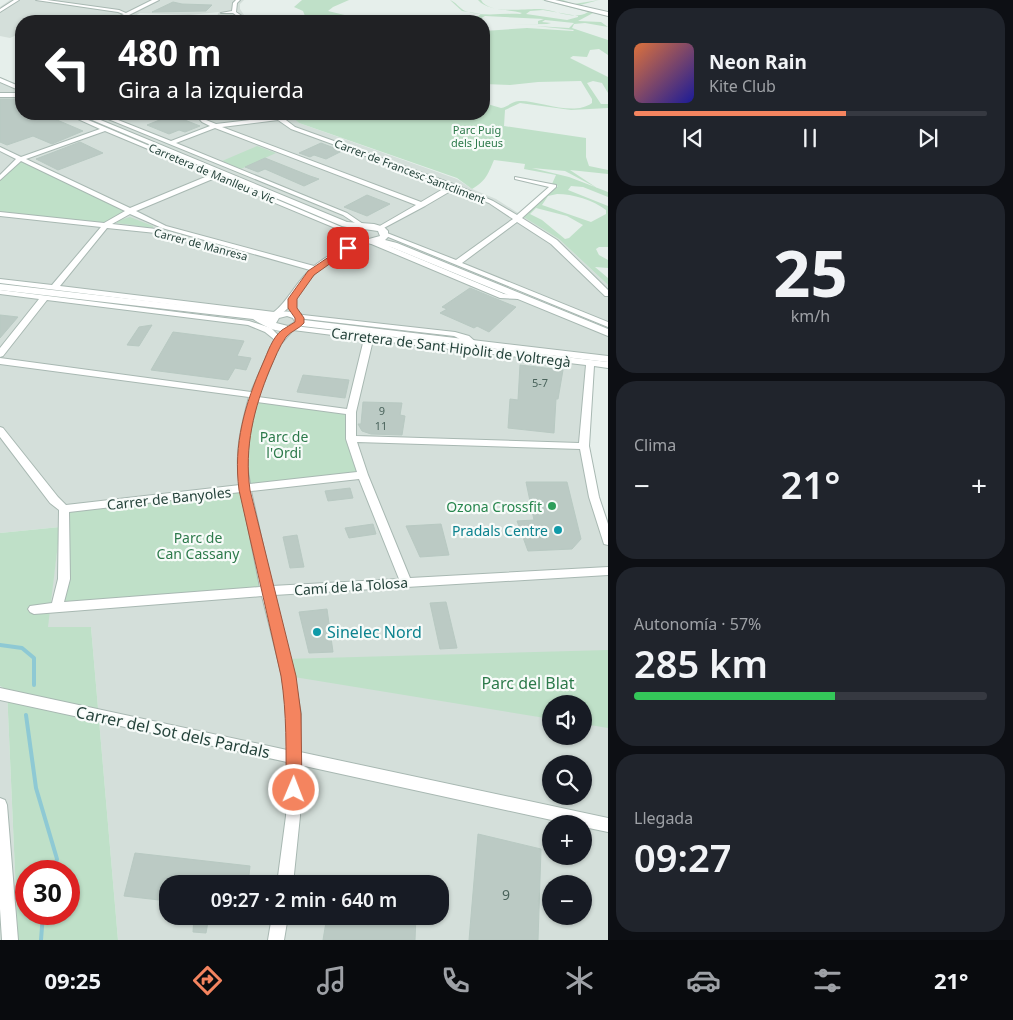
<!DOCTYPE html>
<html lang="es">
<head>
<meta charset="utf-8">
<style>
	body { margin:0; font-family:"Noto Sans",sans-serif; background:#20242c; color:#f1f3f6; height:100vh; display:flex; flex-direction:column; font-size:19px; white-space:nowrap }
	* { box-sizing:border-box; margin:0 }
	p { font-size:16px; color:#9ea1a6 }
	.icon { flex:none; width:28px; height:28px; fill:none; stroke:currentColor; stroke-width:2; stroke-linecap:round; stroke-linejoin:round }
	.map { position:relative; flex:1; overflow:hidden }
	.sheet { display:flex; flex-direction:column; gap:8px; padding:8px; background:#0d0f14; width:405px }
	.sheet>* { flex:none }
	.top-card { position:absolute; left:15px; top:15px; width:475px; height:105px; border-radius:20px; box-shadow:0 1px 4px #0004; background:#202124; color:#fff; overflow:hidden }
	.fabs { position:absolute; left:542px; top:695px; display:grid; gap:10px }
	.fabs a { display:grid; place-items:center; width:50px; height:50px; border-radius:50%; background:#171b24; box-shadow:0 1px 4px #0004; font-size:25px }
	.speed { position:absolute; left:15px; top:860px; display:flex; gap:10px; font-size:25px; font-weight:700; text-align:center }
	.speed>* { display:grid; place-content:center; width:65px; height:65px; border-radius:50%; background:#171b24; box-shadow:0 1px 4px #0004; line-height:1 }
	.speed .limit { border:8px solid #d22; background:#fff; color:#111 }
	.pin { position:absolute; display:grid; place-items:center; width:42px; height:42px; color:#fff; margin:-21px; border-radius:10px; box-shadow:0 2px 8px #0006 }
	.me { position:absolute; width:55px; margin:-28px; rotate:1deg; stroke-linejoin:round; filter:drop-shadow(0 0 4px #0008) }
	.turn { display:flex; align-items:center; gap:18px; height:105px; padding:0 20px; font-size:22px }
	.turn .icon { width:65px; height:65px; stroke-width:2.5 }
	.turn b { display:block; font-size:35px; line-height:42px }
	.big { font-size:38px; font-weight:600; line-height:1.1 }
	.sheet .card { flex:1; display:flex; flex-direction:column; justify-content:center; gap:8px; min-width:0; padding:0 18px; border-radius:20px; background:#20242c }
	.sheet .dial { align-items:center; gap:0 }
	.dial b { font-size:65px; line-height:1 }
	.song { display:flex; align-items:center; gap:15px }
	.cover { width:60px; height:60px; border-radius:8px; background:linear-gradient(135deg,hsl(20 70% 55%),hsl(240 70% 35%)) }
	.played { height:5px; border-radius:2px; background:linear-gradient(90deg,#f4845f 60%,#363941 60%) }
	.keys { display:flex; justify-content:space-around; direction:ltr }
	.heat { display:flex; justify-content:space-between; align-items:center; font-size:28px; direction:ltr }
	.charge { height:8px; border-radius:4px; background:linear-gradient(90deg,#34c759 57%,#363941 0) }
	.trip { position:absolute; left:159px; top:875px; width:290px; height:50px; border-radius:20px; background:#171b24; box-shadow:0 1px 4px #0004; font-weight:600; line-height:50px; text-align:center }
	.tabs { display:flex; height:80px; justify-content:space-around; align-items:center; background:#090b0e; color:#9ea1a6 }
	.tabs .icon { width:35px; height:35px }
	.tabs .active { color:#f4845f }
	.tabs b { font-size:22px; color:#f1f3f6 }
	main { display:flex; flex:1; min-height:0 }
	.map>svg:first-child { display:block }
</style>
</head>
<body>
<main>
<div class="map">
<svg width="608" height="940" viewBox="0 0 608 940">
	<rect width="100%" height="100%" fill="#e6efeb"/>
	<path fill="#d4dfda" fill-rule="evenodd" d="M10,0H244L240,4V9L244,15L256,21L215,20L219,12L189,15L140,13L127,21H21V33L10,38L0,36V9L3,7H0Z
		M0,78L21,85V114H290L299,123L457,179L472,189L496,199L559,239L608,285V367L591,365L583,446L608,541V940H118L91,627H47L60,527L0,533ZM551,704H584V736H551ZM551,764H584V796H551ZM551,824H584V856H551ZM168,884H440V916H168ZM551,884H584V916H551Z
		M0,686L7,690L18,940H0Z"/>
	<path fill="#bfe0c8" fill-rule="evenodd" d="M302,0H349L333,7L328,11L353,17L355,21H292L293,18L305,16L303,11L294,7Z
		M450,0C456,2 459,8 465,11C482,17 503,13 520,14L522,13C509,9 487,11 478,0H481C489,15 526,8 540,9C556,10 574,21 588,12L542,0H563L574,4L599,0L580,5L608,12V16L593,13L578,21L601,22L608,27L585,23L574,24L572,28L608,40V55L599,49L590,50L587,57L573,56L570,58L608,77V93L602,83L593,81L587,83L601,104H608V108L571,110L520,103L505,110L504,126L586,138V157L589,166L608,170V174L570,170L597,188L565,171L532,168L569,177L608,192V197L583,187L571,186L568,190L608,206V247H599L596,249L599,255L608,260V268L595,267L608,278V285L559,239L522,216L558,186L552,184L556,175L524,169L525,164L494,160C488,174 486,181 472,189L457,178L299,123L290,115L484,114V103L501,108C508,107 512,101 519,101C539,100 573,117 592,103V99L581,81L538,82L510,85L484,84V31L527,28L573,31L574,30L536,26L569,28L574,23L545,20L542,22L551,23L547,24L484,25L538,24V21L544,19L485,16L476,21H448L474,19L481,14L462,11ZM543,10L578,16V17L567,20L526,14L530,11ZM557,194C573,194 593,200 606,210V214L591,222L542,205L548,196ZM536,208L567,216L583,225L569,238L565,239L542,220L530,214Z
		M257,146L276,153L241,169L222,161Z
		M20,159L130,211L106,225L0,214V178Z
		M130,217L153,226V228L117,223V221Z
		M253,399L351,412L363,475L245,490L267,592L57,606L64,509L244,489Z
		M60,527L48,627H91L118,940H18L7,690L0,686V533ZM26,871H69V914H26Z
		M608,650V728L584,724V704H551V719L288,676L284,659Z"/>
	<g fill="none" stroke-linecap="round" stroke-linejoin="round">
		<path stroke="#8ec9d4" stroke-width="4" d="M0,645L22,648L34,658V685
			M26,715L36,788L57,859L54,871
			M41,940L43,914"/>
	</g>
	<path fill="#bbcac4" stroke="#b8c9c2" d="M173,2L182,4L212,5L206,11L152,12Z
		M0,99H19L21,100V114H43L83,131L52,144L33,136L7,145L0,142Z
		M172,115L200,126L185,132L179,130L169,134L147,125Z
		M80,142L103,153L58,170L36,159Z
		M321,143L342,151L326,159L314,155L310,157L299,153Z
		M265,158L310,176L319,179L304,186L265,169L258,172L245,167Z
		M367,195L390,204L367,216L344,207Z
		M470,288L516,307L489,332L477,326L474,328L440,313L447,309L442,307Z
		M0,315L18,317L0,338Z
		M152,325L139,346L127,345L139,327Z
		M173,332L244,341L237,356L251,358L246,370L235,368L228,380L151,370Z
		M520,365L563,370L558,399H556L554,433L508,428L510,399L518,400Z
		M303,375L349,380L345,398L297,392Z
		M363,402L402,403L400,415L405,416L402,435L371,434L362,431L358,424H361Z
		M526,482H567L581,539L572,549L528,551L517,521L534,520Z
		M350,488L353,498L328,501L325,491Z
		M373,524L376,534L349,538L345,528Z
		M441,524L449,555L420,557L406,526Z
		M297,535L304,567L290,568L283,537Z
		M446,602L457,648L440,649L430,603Z
		M327,609L333,652L309,653L299,612Z
		M478,834L541,849L538,940H469Z
		M135,853L250,866L248,884H168V901L124,896Z
		M194,916H209L206,933L193,932Z
		M327,916L369,925L371,916H416L415,940H323Z"/>
	<g fill="none" stroke-linecap="round" stroke-linejoin="round">
		<defs>
			<path id="minor" d="M14,0H19L0,12V9Z
				M36,0H47L119,10L128,14L126,15L118,12Z
				M236,0H240L237,3L236,12L249,21H244L233,13H221L232,11L233,3Z
				M67,114H74L358,234L352,235L215,178L136,211L166,226L314,266C330,254 351,240 372,239L504,294L520,295L524,297L520,299L500,298L369,243C347,251 323,262 308,281C297,293 291,311 275,317L0,283V279L52,285L101,227L0,216V212L104,223L125,211L21,161L0,180V175L16,159L0,151V147L21,157L100,129ZM105,131L210,175L130,208L26,159ZM130,214L162,228L310,270C296,282 289,300 274,312L60,286L107,228L156,233L168,236L172,234L156,229L112,224Z
				M96,114H103L171,141L210,126L202,122L195,114H201L206,120L216,124L276,117L275,114H281L282,117L295,127L456,185L493,201L517,215L549,187L515,179V177L556,185V187L522,218L557,240L608,290V296H605L551,244L517,222L462,263L608,322V327L381,234L387,233L456,260L513,219L489,203L454,189L425,206L380,230L377,228L378,227L416,205L215,128L176,143L347,213L366,226V228L364,229L343,215ZM278,120L291,129L448,186L421,202L222,127Z
				M0,290L249,321L271,328L279,336L287,327L294,326L608,362V368L594,366L589,446L599,497L608,524V545L604,544L603,541L589,497L580,449L357,442L368,475L410,578L608,567V575L274,595L294,676L301,714L300,752L608,818V832L584,827V824H570L300,765V816L293,884H277L286,816L287,762L0,700V688L287,750V714L282,676L262,596L34,614L30,612L28,609L30,606L52,603L58,579L59,510L50,503L0,437V427L3,428L58,497L66,505L240,485C234,455 241,427 249,397L0,364V358L251,392L271,346L275,340L265,332L248,325L47,300L3,356L0,357V348L39,299L0,294ZM293,330L364,339L347,409L258,397L279,346ZM373,340L586,365L579,443L356,436V412ZM257,402L346,414V439L357,472L250,484C244,456 250,430 257,402ZM359,479L399,579L272,586L251,491ZM241,492L260,587L64,602L70,579L69,512Z
				M294,314L455,332L469,336L478,344L474,347C467,345 461,339 454,336L297,318L293,316Z
				M0,798L5,800L7,805L18,940H2L0,909Z
				M272,916H288L284,940H268Z"/>
			<path id="tertiary" d="M152,0H159L117,21H110Z
				M545,0H555L608,12V16Z
				M0,78L21,87V91L0,82Z
				M0,93H21V97H0Z
				M78,114H86L347,222L374,224L384,227L388,231V237L385,240L397,243L608,329V336L391,247L355,241L351,237L352,228L342,226ZM364,229L378,231L380,236L369,239L359,236V231Z
				M0,284L252,313C269,313 285,309 301,314L304,320L608,356V362L302,326C287,338 267,328 253,319L0,290ZM287,316L293,318L295,322L288,326L276,323L279,318Z"/>
		</defs>
		<use href="#minor" stroke="#a8b8b2" stroke-width="2"/>
		<use href="#tertiary" stroke="#a8b8b2" stroke-width="2"/>
		<use href="#minor" fill="#fff" fill-rule="evenodd"/>
		<use href="#tertiary" fill="#fff" fill-rule="evenodd"/>
	</g>
	<path fill="#f4845f" stroke="#9f563e" d="M345,246L352,248L314,275L297,299V308L304,318V323C299,329 291,331 286,337C279,347 275,358 270,369C254,408 244,447 250,490L296,676L301,714L302,790L299,795L294,798L288,795L286,790C286,751 287,714 281,676L239,490C233,444 245,404 263,363C268,352 272,338 282,330C286,327 291,325 295,322V318L288,308V299L308,271Z"/>
	<circle fill="#2e9e5b" stroke="#f7fbf9" stroke-width="2" cx="552" cy="506" r="5"/>
	<g fill="#0f9aa8" stroke="#f7fbf9" stroke-width="2">
		<circle cx="558" cy="530" r="5"/>
		<circle cx="317" cy="632" r="5"/>
	</g>
	<g text-anchor="middle" dominant-baseline="central" stroke-width="4.5" stroke-linejoin="round" paint-order="stroke">
		<g font-size="11" fill="#2d7a4b" stroke="#f7fbf9">
			<text x="477" y="129">Parc Puig<tspan x="477" dy="13">dels Jueus</tspan></text>
		</g>
		<g font-size="11" fill="#24423a" stroke="#f7fbf9">
			<text transform="translate(410 171) rotate(21)">Carrer de Francesc Santcliment</text>
			<text transform="translate(212 173) rotate(23)">Carretera de Manlleu a Vic</text>
			<text transform="translate(201 244) rotate(15)">Carrer de Manresa</text>
		</g>
		<g font-size="11" fill="#4a645c">
			<text x="540" y="382">5-7</text>
			<text x="382" y="410">9</text>
			<text x="381" y="425">11</text>
		</g>
		<g font-size="14" fill="#24423a" stroke="#f7fbf9">
			<text transform="translate(451 347) rotate(7)">Carretera de Sant Hipòlit de Voltregà</text>
			<text transform="translate(169 498) rotate(-6)">Carrer de Banyoles</text>
			<text transform="translate(351 586) rotate(-4)">Camí de la Tolosa</text>
		</g>
		<g font-size="14" fill="#2d7a4b" stroke="#f7fbf9">
			<text x="284" y="436">Parc de<tspan x="284" dy="16">l'Ordi</tspan></text>
			<text x="198" y="537">Parc de<tspan x="198" dy="16">Can Cassany</tspan></text>
		</g>
		<g font-size="14" fill="#27864d" stroke="#f7fbf9" text-anchor="end">
			<text x="542" y="506">Ozona Crossfit</text>
		</g>
		<g font-size="14" fill="#0d838f" stroke="#f7fbf9" text-anchor="end">
			<text x="548" y="530">Pradals Centre</text>
		</g>
		<g font-size="14" fill="#4a645c">
			<text x="506" y="894">9</text>
		</g>
		<g font-size="16" fill="#0d838f" stroke="#f7fbf9" text-anchor="start">
			<text x="327" y="632">Sinelec Nord</text>
		</g>
		<g font-size="16" fill="#2d7a4b" stroke="#f7fbf9">
			<text x="528" y="683">Parc del Blat</text>
		</g>
		<g font-size="16" fill="#24423a" stroke="#f7fbf9">
			<text transform="translate(173 732) rotate(12)">Carrer del Sot dels Pardals</text>
		</g>
	</g>
</svg>
<div class="fabs">
<a><svg class="icon" aria-label="sound" viewBox="0 0 24 24"><path d="M4 9h4l5-4v14l-5-4H4zM17 9q2 3 0 6"/></svg></a>
<a><svg class="icon" aria-label="search" viewBox="0 0 24 24"><circle cx="10" cy="10" r="6"/><path d="M15 15l6 6"/></svg></a>
<a>+</a>
<a>−</a>
</div>
<div class="speed"><div class="limit">30</div></div>
<div class="pin" style="left:348px;top:248px;background:#d93025"><svg class="icon" aria-label="arrive" viewBox="0 0 24 24"><path d="M6 21V4h12l-3 4 3 4H6"/></svg></div>
<svg class="me" style="left:294px;top:790px" viewBox="-20 -20 40 40"><circle r="17" fill="#f4845f" stroke="#fff" stroke-width="3"/><path d="M0-11L8 9 0 5-8 9z" fill="#fff"/></svg>
<div class="trip">09:27 · 2 min · 640 m</div>
<div class="top-card">
<div class="turn"><svg class="icon" aria-label="left" viewBox="0 0 24 24"><path d="M17 20v-9H6M10 6l-5 5 5 5"/></svg><div><b>480 m</b>Gira a la izquierda</div></div>
</div>
</div>
<section class="sheet">
<div class="card">
<div class="song"><i class="cover"></i><div><b>Neon Rain</b><p>Kite Club</p></div></div>
<div class="played"></div>
<div class="keys"><svg class="icon" aria-label="previous" viewBox="0 0 24 24"><path d="M18 5L8 12l10 7zM5 5v14"/></svg><svg class="icon" aria-label="pause" viewBox="0 0 24 24"><path d="M8 5v14M16 5v14"/></svg><svg class="icon" aria-label="next" viewBox="0 0 24 24"><path d="M6 5l10 7-10 7zM19 5v14"/></svg></div>
</div>
<div class="card dial"><b>25</b><p>km/h</p></div>
<div class="card"><p>Clima</p>
<div class="heat"><a>−</a><b class="big">21°</b><a>+</a></div>
</div>
<div class="card"><p>Autonomía · 57%</p><b class="big">285 km</b><div class="charge"></div></div>
<div class="card"><p>Llegada</p><b class="big">09:27</b></div>
</section>
</main>
<nav class="tabs">
<b>09:25</b>
<svg class="icon active" aria-label="directions" viewBox="0 0 24 24"><path d="M12 3l9 9-9 9-9-9zM9 14v-3h6M13 9l2 2-2 2"/></svg>
<svg class="icon" aria-label="music" viewBox="0 0 24 24"><path d="M9 18V5l10-2v13"/><circle cx="6" cy="18" r="3"/><circle cx="16" cy="16" r="3"/></svg>
<svg class="icon" aria-label="phone" viewBox="0 0 24 24"><path d="M5 4h4l2 5-3 2q2 4 5 5l2-3 5 2v4C11 20 4 13 5 4z"/></svg>
<svg class="icon" aria-label="climate" viewBox="0 0 24 24"><path d="M12 3v18M4 7l16 10M4 17L20 7"/></svg>
<svg class="icon" aria-label="car" viewBox="0 0 24 24"><path d="M5 17H2v-5l4-1 3-4h7l3 4 3 1v5h-3M9 17h6M6 11h13"/><circle cx="7" cy="17" r="2"/><circle cx="17" cy="17" r="2"/></svg>
<svg class="icon" aria-label="filters" viewBox="0 0 24 24"><path d="M4 7h16M4 17h16"/><circle cx="9" cy="7" r="2"/><circle cx="15" cy="17" r="2"/></svg>
<b>21°</b>
</nav>
</body>
</html>
